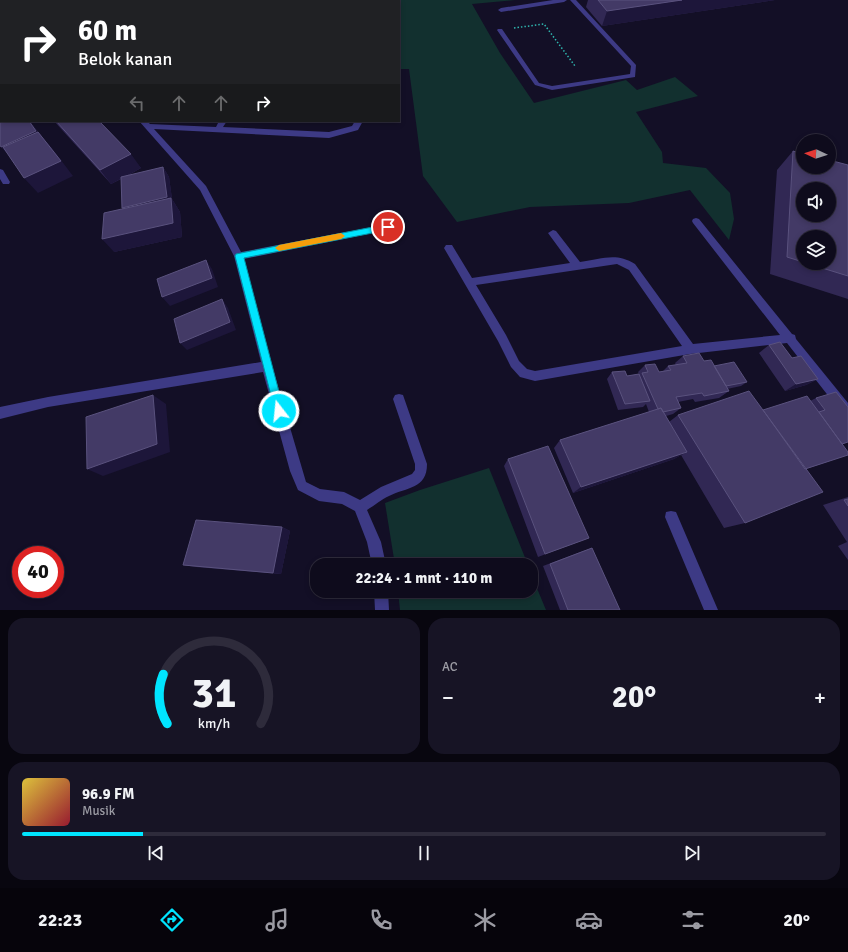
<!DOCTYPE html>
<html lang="id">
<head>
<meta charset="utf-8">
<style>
	body { margin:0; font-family:Signika,sans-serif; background:#171425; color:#f1f3f6; height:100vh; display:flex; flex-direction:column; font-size:15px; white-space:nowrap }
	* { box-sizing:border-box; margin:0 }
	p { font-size:13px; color:#9b9ba3 }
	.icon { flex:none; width:22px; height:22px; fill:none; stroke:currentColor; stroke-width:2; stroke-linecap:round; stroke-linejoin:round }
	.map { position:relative; height:610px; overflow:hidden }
	.sheet { display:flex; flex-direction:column; gap:8px; padding:8px; background:#08060f; flex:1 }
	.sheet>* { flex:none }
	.guide { position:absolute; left:0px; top:0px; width:400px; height:122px; box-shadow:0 2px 6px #0003,0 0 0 1px #2e2b3b; background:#202124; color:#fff; overflow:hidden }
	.needle { width:26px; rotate:274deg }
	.controls { position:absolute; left:796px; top:134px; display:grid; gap:8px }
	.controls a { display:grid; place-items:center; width:40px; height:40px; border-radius:50%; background:#0e0b1c; box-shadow:0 2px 6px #0003,0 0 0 1px #2e2b3b; font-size:20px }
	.speed { position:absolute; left:12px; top:546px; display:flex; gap:8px; font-size:20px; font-weight:700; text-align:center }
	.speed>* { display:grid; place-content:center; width:52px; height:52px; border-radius:50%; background:#0e0b1c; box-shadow:0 2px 6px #0003,0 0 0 1px #2e2b3b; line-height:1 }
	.speed .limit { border:6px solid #d22; background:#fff; color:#111 }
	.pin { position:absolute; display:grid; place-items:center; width:34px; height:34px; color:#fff; margin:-17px; border:2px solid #fff; border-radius:50%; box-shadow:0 1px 4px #0007 }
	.me { position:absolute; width:44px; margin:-22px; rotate:344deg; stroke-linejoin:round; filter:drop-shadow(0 0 3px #0008) }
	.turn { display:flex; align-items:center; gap:14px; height:84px; padding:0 12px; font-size:18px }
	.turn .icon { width:52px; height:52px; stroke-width:2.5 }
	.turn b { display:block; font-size:28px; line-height:34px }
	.lanes { display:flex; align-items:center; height:38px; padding:0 12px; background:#0003; justify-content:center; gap:20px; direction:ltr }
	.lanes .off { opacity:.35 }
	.big { font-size:30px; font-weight:700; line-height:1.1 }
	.sheet .card { flex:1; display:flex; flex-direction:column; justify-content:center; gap:6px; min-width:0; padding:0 14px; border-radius:16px; background:#171425 }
	.sheet .dial { align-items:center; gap:0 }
	.dial svg { height:104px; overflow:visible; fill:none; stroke:#2e2b3b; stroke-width:7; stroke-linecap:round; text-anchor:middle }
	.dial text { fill:#f1f3f6; stroke:none }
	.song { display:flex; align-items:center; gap:12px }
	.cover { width:48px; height:48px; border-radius:6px; background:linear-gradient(135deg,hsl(50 70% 55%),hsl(350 70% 35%)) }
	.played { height:4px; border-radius:2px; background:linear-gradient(90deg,#00e5ff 15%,#2e2b3b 15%) }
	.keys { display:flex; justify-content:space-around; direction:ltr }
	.heat { display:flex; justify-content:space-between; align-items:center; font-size:22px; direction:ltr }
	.sheet .tiles { flex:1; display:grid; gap:8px; grid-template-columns:1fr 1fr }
	.card:last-child { grid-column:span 2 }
	.trip { position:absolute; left:310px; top:558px; width:228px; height:40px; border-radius:16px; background:#0e0b1c; box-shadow:0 2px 6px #0003,0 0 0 1px #2e2b3b; font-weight:700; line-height:40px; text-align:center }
	.dock { display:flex; height:64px; justify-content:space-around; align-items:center; background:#06040b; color:#9b9ba3 }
	.dock .icon { width:28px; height:28px }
	.dock .on { color:#00e5ff }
	.dock b { font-size:18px; color:#f1f3f6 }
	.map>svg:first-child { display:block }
</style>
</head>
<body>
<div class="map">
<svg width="848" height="610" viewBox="0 0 848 610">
	<rect width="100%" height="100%" fill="#130f26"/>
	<path fill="#12302f" d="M336,0H515L472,4L500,53L534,103L626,80L637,90L675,77L698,96L636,112L662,152L663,163L706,168L730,193L734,219L729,240L690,190L629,203L530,207L457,222L423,176L409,69H399V1Z
		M489,468L528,565H395L385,503L420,490Z
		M531,574L546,610H400L398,591H531Z"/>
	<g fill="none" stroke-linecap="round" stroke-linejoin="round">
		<path stroke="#2fb8b0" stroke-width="1.5" stroke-dasharray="1.5 2" stroke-linecap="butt" d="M514,28L544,24L575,66"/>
		<path fill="#3d3a85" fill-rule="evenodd" d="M21,0H27L28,1H22Z
			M553,0H567L564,2L501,12L498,10L501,8Z
			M570,0H576L636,65L635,77L552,90L535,85L497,30L498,29H502L539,83L552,86L630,74L631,66Z
			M0,13H1V17H0Z
			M139,121H147L150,124L216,127L219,121H227L223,127L329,132L352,126L355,121H363L358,130L329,138L154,129L206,186L241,252L388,224L392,227L388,230L244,259L272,366L306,482L320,489L344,492L360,500L381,487L412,474L415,470V464L393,399L395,395L399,394L403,395L427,464C427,489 407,487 389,496C382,499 375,505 367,510L381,542L386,565H372L367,542L355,511L342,504L319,501L298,490L290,471L263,372L48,407L0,419V407L48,397L261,362L234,256L200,190Z
			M0,169L3,170L10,182L9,184H3L0,179Z
			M696,218L699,219L792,334L795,335L796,339L848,403V418L844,416L787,343L690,354L535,381L520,377L511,367L498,341L444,248L446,245H452L472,278L570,263L548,233L553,230L556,231L580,262C602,259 616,252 635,264L693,344L780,335L693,223L692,221L693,219ZM617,264L629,270L682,346L535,371L527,369L519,361L506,335L476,285Z
			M671,511L676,512L718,610H704L665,517L666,512Z
			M374,591H388L389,610H375Z"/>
	</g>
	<path fill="#312854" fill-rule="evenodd" d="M207,0H325V1H211Z
		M588,0H775L602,26L586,7Z
		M54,121H99L141,168L127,176L163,167L169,177L172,199L180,212L182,237L114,252L122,209V208L121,179L111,184Z
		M793,151L848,165V299L770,274L777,170ZM803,237L829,263H803Z
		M769,345L792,358L818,379L806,385L785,391L759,353Z
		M683,356L704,361L714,366L747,382L741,386L727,389L729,391L719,398L695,402L693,399L678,402L681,408L673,414L666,416L669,422L678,415L763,410L810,401L816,398L848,442L842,444L848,455L806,469L745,523L724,528L681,455L674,459L573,493L554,448L560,440L649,412L646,404L643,407L618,410L607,379L612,372L627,376L639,374L638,372L645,365L659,372H662L668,366L676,365L675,363Z
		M508,459L589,538L538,557L504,466Z
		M848,497V560L838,546L847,542L823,505Z
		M282,527L290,531L281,574L196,567L183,565Z
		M592,548L620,610H560L543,566L583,551Z"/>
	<path fill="#1d163a" d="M319,0H325V1H318Z
		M682,0H775L602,26L607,11Z
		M29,121H30L49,146L15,161L1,147Z
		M38,132L51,147L73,176L38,193L24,178Z
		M131,154L141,168L111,184L100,170Z
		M163,167L169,177L172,199L180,212L182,237L114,252L102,239L129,218L122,208Z
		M206,260L212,269L218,287L170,306L162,297Z
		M222,299L228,308L236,330L187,350L180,343Z
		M818,379L806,385L785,391L796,384Z
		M153,395L166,404L170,452L103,476L87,469Z
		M687,452L674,459L573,493L581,487Z
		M282,527L290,531L281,574L273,573Z"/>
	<path fill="#433a66" stroke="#5a527e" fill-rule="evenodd" d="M221,0H248L246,1H220Z
		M250,0H319L318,1H249Z
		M598,0H682L607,11Z
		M0,111H1V121H29L36,131L1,147L0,145Z
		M56,121H99L131,154L100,170Z
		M38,132L61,161L24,178L3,147Z
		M793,151L803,154V167H829V160L848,165V276L806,263H829V237H803V262L787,257ZM803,189H829V215H803Z
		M163,167L167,197L122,208L121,177Z
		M171,198L173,223L102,239L104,213Z
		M206,260L212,278L162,297L157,279Z
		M222,299L230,322L180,343L174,319Z
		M780,342L792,358L801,356L818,379L796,384L769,345Z
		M699,353L704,361L711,360L729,391L704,396L702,393L676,397L681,408L663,412L661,408L658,409L642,373L648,372L645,365L655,364L659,372L671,370L668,366L687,363L683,356Z
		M734,362L747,382L726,386L714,366Z
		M625,371L627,376L639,374L650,401L625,404L612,372Z
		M749,391L823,492L745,523L678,415Z
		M836,392L848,407V442L842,444L819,412L825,410L816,398Z
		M153,395L157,444L87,469L86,417Z
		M807,396L848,452V455L805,469L763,410Z
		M661,408L687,452L581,487L560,440Z
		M548,446L589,538L545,554L508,459Z
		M848,499V506L844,500Z
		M196,520L282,527L273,573L183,565Z
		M592,548L620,610H568L550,564Z"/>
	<path fill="#00e5ff" stroke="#0095a6" d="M388,224L392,227L388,230L244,258L284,411L283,415L279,416L276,415L235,256L236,254Z"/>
	<path fill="#f59e0b" d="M341,233L345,236L341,239L279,251L275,248L279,245Z"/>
</svg>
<div class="controls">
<a><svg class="needle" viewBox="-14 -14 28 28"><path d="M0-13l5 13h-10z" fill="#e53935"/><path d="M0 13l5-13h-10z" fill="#9b9ba3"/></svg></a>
<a><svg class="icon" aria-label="sound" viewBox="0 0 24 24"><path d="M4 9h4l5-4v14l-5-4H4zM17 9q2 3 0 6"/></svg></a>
<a><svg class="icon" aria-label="layers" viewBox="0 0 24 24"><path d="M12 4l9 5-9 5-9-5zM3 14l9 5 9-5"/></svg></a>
</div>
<div class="speed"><div class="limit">40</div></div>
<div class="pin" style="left:388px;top:227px;background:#d93025"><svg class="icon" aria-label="arrive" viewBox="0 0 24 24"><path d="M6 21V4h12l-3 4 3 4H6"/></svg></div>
<svg class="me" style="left:279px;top:411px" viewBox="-20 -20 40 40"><circle r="17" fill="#00e5ff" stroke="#fff" stroke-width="3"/><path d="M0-11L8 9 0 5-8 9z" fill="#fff"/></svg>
<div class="trip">22:24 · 1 mnt · 110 m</div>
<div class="guide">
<div class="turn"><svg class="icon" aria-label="right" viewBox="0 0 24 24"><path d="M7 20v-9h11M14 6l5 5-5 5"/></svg><div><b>60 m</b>Belok kanan</div></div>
<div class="lanes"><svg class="icon off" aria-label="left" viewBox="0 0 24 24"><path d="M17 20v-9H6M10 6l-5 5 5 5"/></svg><svg class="icon off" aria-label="ahead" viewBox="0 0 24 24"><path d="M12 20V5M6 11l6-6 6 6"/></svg><svg class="icon off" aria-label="ahead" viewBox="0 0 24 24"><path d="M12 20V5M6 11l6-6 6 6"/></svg><svg class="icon" aria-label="right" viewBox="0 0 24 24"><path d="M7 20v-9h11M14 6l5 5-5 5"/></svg></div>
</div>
</div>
<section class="sheet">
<div class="tiles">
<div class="card dial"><svg viewBox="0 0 100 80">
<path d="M14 69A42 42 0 1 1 86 69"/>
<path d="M14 69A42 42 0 0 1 11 31" stroke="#00e5ff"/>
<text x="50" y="56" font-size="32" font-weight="700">31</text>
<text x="50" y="72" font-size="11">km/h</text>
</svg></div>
<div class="card"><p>AC</p>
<div class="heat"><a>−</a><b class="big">20°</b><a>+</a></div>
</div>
<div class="card">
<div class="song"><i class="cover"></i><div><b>96.9 FM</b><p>Musik</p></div></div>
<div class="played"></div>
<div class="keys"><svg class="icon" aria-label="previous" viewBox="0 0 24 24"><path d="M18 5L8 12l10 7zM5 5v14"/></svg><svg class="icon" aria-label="pause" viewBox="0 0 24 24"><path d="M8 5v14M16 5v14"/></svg><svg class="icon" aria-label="next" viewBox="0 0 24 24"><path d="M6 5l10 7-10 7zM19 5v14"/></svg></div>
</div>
</div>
</section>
<nav class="dock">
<b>22:23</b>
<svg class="icon on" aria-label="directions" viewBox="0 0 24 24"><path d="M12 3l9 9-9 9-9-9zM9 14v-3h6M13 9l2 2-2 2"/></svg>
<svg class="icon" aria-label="music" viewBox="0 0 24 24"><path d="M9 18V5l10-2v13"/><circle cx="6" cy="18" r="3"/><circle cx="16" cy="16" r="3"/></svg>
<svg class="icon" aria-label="phone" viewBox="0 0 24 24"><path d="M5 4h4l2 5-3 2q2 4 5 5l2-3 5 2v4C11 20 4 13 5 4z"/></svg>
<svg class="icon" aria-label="climate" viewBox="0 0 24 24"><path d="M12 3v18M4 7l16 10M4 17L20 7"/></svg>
<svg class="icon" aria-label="car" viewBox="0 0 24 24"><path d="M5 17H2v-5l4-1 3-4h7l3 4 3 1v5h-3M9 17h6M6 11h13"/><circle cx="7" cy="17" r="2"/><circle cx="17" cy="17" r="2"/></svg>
<svg class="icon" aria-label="filters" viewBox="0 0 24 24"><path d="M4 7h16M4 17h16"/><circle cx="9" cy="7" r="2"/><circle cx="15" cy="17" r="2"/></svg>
<b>20°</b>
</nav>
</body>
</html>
